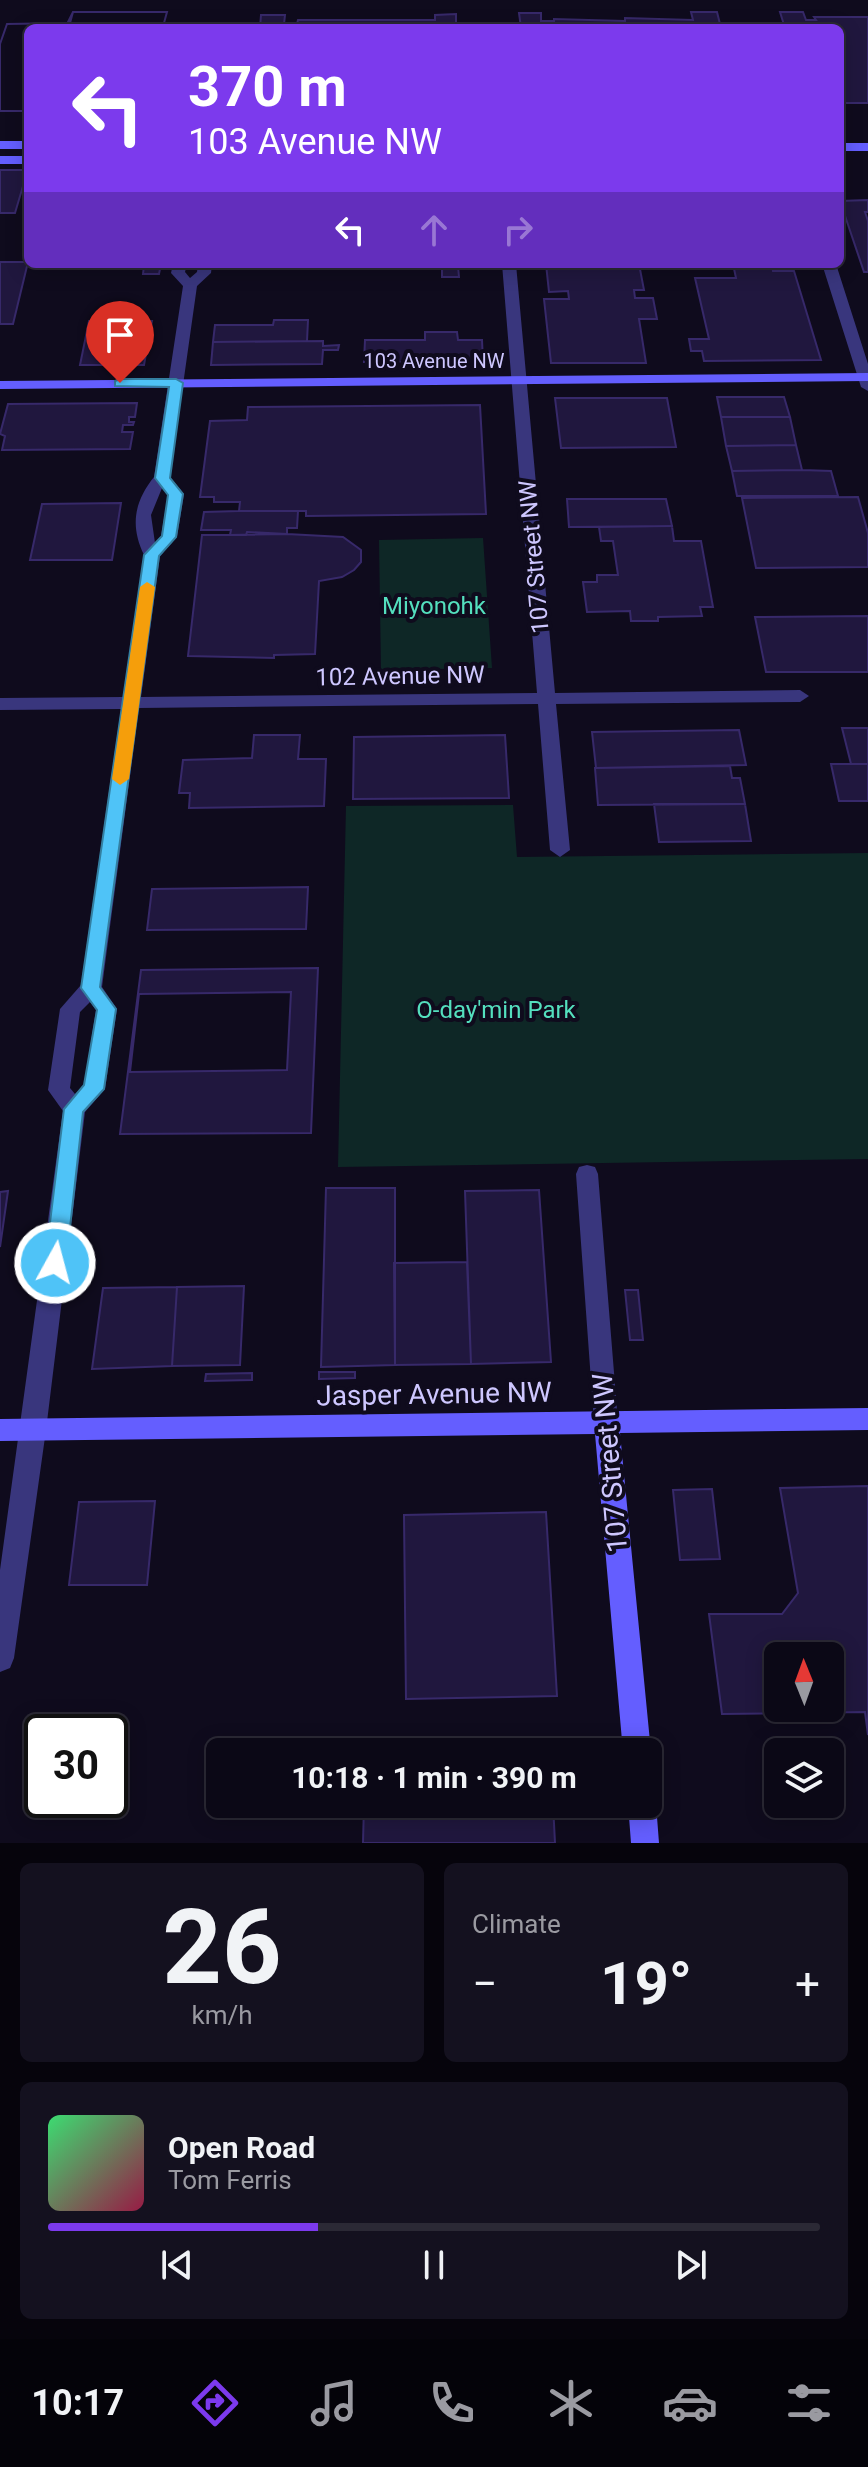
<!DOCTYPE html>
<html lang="en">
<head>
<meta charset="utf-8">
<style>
	body { margin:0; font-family:Roboto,sans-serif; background:#14111f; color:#f1f3f6; height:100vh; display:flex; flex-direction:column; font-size:30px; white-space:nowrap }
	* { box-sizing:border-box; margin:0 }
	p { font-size:26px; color:#9a9aa1 }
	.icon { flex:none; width:44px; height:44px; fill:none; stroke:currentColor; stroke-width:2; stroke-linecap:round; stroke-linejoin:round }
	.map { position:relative; height:1843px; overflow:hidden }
	.panel { display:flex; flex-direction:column; gap:20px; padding:20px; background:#06040c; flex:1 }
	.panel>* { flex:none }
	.banner { position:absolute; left:24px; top:24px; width:820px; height:244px; border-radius:12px; box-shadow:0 4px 20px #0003,0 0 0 2px #2b2935; background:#7c3aed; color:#fff; overflow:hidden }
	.needle { width:52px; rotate:359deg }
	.controls { position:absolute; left:764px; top:1642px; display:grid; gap:16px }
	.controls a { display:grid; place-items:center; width:80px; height:80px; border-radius:12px; background:#0b0816; box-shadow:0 4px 20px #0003,0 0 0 2px #2b2935; font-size:40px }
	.speed { position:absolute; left:24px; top:1714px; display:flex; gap:16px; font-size:40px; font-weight:700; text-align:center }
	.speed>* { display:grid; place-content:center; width:104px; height:104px; border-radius:50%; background:#0b0816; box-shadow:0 4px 20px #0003,0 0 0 2px #2b2935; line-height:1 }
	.speed .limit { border:4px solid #111; border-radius:12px; background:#fff; color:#111 }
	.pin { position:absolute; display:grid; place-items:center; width:68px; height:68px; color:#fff; margin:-82px -34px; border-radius:50% 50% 50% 0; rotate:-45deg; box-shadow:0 0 8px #0007 }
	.pin .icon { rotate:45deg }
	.me { position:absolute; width:88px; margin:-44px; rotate:7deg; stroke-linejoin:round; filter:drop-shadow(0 0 6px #0008) }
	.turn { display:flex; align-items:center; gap:28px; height:168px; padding:0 32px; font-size:36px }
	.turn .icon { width:104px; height:104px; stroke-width:2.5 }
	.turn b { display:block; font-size:56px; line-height:68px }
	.lanes { display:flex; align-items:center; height:76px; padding:0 32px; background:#0003; justify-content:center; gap:40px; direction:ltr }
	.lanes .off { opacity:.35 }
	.big { font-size:60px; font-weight:700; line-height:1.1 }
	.panel .widget { flex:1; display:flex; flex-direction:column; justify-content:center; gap:12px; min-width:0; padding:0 28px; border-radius:12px; background:#14111f }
	.panel .dial { align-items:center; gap:0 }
	.dial b { font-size:104px; line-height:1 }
	.song { display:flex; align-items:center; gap:24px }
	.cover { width:96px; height:96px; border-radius:12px; background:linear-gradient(135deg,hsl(140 70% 55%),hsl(340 70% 35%)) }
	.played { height:8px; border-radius:4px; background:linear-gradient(90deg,#7c3aed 35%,#2b2935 35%) }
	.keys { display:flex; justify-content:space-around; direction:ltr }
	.heat { display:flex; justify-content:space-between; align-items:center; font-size:44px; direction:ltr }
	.panel .tiles { flex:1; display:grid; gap:20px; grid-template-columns:1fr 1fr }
	.widget:last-child { grid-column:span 2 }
	.trip { position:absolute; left:206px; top:1738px; width:456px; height:80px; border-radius:12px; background:#0b0816; box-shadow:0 4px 20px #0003,0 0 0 2px #2b2935; font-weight:700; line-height:80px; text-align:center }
	.dock { display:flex; height:128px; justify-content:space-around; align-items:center; background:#040309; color:#9a9aa1 }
	.dock .icon { width:56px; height:56px }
	.dock .on { color:#7c3aed }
	.dock b { font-size:36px; color:#f1f3f6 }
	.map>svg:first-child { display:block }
</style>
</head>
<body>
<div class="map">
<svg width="868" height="1843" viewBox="0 0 868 1843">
	<rect width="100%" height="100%" fill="#0f0b1d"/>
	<path fill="#0e2726" d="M483,538L492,668L381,670L379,540Z
		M513,805L517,857L868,853V1159L338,1167L346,806Z"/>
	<path fill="#20173e" stroke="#37296a" stroke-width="2" fill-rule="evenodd" d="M73,12H167L164,23H196L195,28H65Z
		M73,12H167L164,23H196L195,28H28V111H0V44L7,24L70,23Z
		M691,12H717L721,28H521L519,13H541V21H554V19L625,21V18L693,20Z
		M780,12H803L806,20H816L814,17H868V103H840V28H785Z
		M456,14V28H260L261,15H285L284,24H297L298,20H435V15Z
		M66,23L65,28H28V111H0V44L7,24Z
		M0,170H28V185L23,186L15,213H0Z
		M868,200V212H865L868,221V272H864L840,201Z
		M0,262H28L13,324H0Z
		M141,264H161L159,274H143L144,266Z
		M378,264H477L478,266H458L459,277H442V266L378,267Z
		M546,264H639L644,290H634L635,298H653L657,319H639L646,363H551L544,299H569L568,291L549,292Z
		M733,264H772L773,271H794L821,360L704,361L702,351H691L689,339H709L695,278H736Z
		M274,320H308L307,341L213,342L215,325H273Z
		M89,321H152L144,365H80Z
		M425,332H457L458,340H482L483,362H364L365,340H425Z
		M323,341V346L339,345L338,350H323L322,364L211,365L213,342Z
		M717,397H784L790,417H721Z
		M555,398H667L676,447L561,448Z
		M137,403L135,417H129V422H134L133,425H123L122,432H133L130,449L2,450L5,436L0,434L8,404Z
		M480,405L486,514L306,516V511H239L240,502H214V497H200L210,421L247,420L248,407Z
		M721,417H790L796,445L726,446Z
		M796,445L802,470L732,471L726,446Z
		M802,470L831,471L838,496H737L732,471Z
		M858,497L868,533V567L756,568L742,498Z
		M567,499H666L672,526L569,527Z
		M121,503L112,560H30L42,504Z
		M239,511H298L297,528H287V534L230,535L231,530H201L204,512Z
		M672,526L674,541H701L713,607H700L702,616L658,617V621H631L630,611L587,612L583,582H597V575H618L613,541H601L599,527Z
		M247,532L343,537L361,550V562L354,570L342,577L319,581L315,654L274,655V658L188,656L202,535H246Z
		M868,616V672H766L755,617Z
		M842,728H868V764H851Z
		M739,730L746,765L596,768L592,732Z
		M254,735H300L298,759H326L324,806L189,808L190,793H179L183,760L252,758Z
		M505,735L509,798L353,799L354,737Z
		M831,764H868V801H839Z
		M730,766L732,778H740L745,804L598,805L595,768Z
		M654,804H745L751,841L659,842Z
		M308,887L306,929L147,930L152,889Z
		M318,968L311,1133L120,1134L141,970Z
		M291,992L287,1070L130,1072L139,994Z
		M326,1188H395V1365L321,1367Z
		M539,1190L551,1362L471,1364L465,1191Z
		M8,1191L0,1247V1192Z
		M467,1262L471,1364L395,1365L394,1263Z
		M244,1286L240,1365L172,1366L177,1287Z
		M177,1287L172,1366L92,1369L103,1288Z
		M625,1290H638L643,1340H630Z
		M319,1372H355V1378L319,1379Z
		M252,1373V1380L205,1381L206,1374Z
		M868,1486V1735L865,1712L722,1714L709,1614H782L798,1593L780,1488ZM778,1656H830V1708H778Z
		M712,1489L720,1559L680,1560L673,1490Z
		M155,1501L147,1585H69L79,1502Z
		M546,1512L557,1696L406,1699L404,1515Z
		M364,1804H553L555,1843H363Z"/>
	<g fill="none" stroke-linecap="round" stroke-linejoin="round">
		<path fill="#39367d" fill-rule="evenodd" d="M173,264H187L185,272L190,278L197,272L198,264H212L211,273L197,286L170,477L184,494L177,537L160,556L141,697L537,693L502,264H516L555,693L800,690L809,696L800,702L556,704L570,850L560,857L550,850L538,704L139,708L102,987L117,1009L105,1089L85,1112L46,1430L14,1658L10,1668L0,1672V1570L63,1111L48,1090L60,1009L81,985L121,709L0,710V698L123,697L144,555C130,526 134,502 154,477L183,286L171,273ZM162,488L168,495L161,536L155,543L151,515ZM90,1002L96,1010L84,1086L75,1094L70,1088L80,1012Z
			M822,264H836L868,364V391L861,387Z
			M587,1165L595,1167L598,1174L618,1422L615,1430L606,1433L597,1430L594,1422L576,1174L579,1167Z"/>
		<path fill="#645eff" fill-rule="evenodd" d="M0,141H28V149H0Z
			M840,143H868V151H840Z
			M0,156H28V164H0Z
			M868,373V381L0,389V381Z
			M868,1408V1430L620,1433L651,1752L648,1759V1752H623L595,1434L0,1441V1419Z
			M648,1792L656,1804L659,1843H631L628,1804H648Z"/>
	</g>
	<path fill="#4fc3f7" stroke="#337fa1" stroke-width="2" d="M120,379H176L183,383L170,478L183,494L176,537L159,556L100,987L116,1009L104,1089L83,1112L66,1263L63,1269L55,1272L48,1269L45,1263L64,1109L84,1085L97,1010L81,988L144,555L162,536L168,495L155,478L169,387L115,386V381Z"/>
	<path fill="#f59e0b" d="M147,582L155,587L129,779L120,785L112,779L140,587Z"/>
	<g text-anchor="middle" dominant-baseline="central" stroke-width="8" stroke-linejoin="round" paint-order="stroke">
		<g font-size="20" fill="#cec7ff" stroke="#0f0b1d">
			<text x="434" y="361">103 Avenue NW</text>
		</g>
		<g font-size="24" fill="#cec7ff" stroke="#0f0b1d">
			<text transform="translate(534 557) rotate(-95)">107 Street NW</text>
			<text transform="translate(400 676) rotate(-1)">102 Avenue NW</text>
		</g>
		<g font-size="24" fill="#54dfbe" stroke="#0f0b1d">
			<text x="434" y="606">Miyonohk</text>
			<text x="496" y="1010">O-day'min Park</text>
		</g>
		<g font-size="28" fill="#cec7ff" stroke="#0f0b1d">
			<text transform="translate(434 1394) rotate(-1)">Jasper Avenue NW</text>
			<text transform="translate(610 1463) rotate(-95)">107 Street NW</text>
		</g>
	</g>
</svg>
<div class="controls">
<a><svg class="needle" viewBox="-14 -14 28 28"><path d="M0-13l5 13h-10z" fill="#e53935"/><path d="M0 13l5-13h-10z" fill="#9a9aa1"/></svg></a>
<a><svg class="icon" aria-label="layers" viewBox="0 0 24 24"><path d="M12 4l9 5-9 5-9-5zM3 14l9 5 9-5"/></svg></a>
</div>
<div class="speed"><div class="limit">30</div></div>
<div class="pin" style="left:120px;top:383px;background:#d93025"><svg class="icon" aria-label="arrive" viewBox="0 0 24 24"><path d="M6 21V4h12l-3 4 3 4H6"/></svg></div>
<svg class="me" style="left:55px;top:1263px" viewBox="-20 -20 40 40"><circle r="17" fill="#4fc3f7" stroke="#fff" stroke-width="3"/><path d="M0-11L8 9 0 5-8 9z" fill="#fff"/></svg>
<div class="trip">10:18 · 1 min · 390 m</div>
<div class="banner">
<div class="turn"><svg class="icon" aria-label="left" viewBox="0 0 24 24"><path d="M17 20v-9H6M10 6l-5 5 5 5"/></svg><div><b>370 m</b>103 Avenue NW</div></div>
<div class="lanes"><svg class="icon" aria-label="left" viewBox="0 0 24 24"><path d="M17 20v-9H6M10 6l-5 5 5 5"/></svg><svg class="icon off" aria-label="ahead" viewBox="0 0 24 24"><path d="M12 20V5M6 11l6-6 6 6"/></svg><svg class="icon off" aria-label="right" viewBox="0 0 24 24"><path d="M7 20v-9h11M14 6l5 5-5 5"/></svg></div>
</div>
</div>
<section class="panel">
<div class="tiles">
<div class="widget dial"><b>26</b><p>km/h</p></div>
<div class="widget"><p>Climate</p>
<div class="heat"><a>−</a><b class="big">19°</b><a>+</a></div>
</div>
<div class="widget">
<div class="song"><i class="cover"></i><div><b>Open Road</b><p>Tom Ferris</p></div></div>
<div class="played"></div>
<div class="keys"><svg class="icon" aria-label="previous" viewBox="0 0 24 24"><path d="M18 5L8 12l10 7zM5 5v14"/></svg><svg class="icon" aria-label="pause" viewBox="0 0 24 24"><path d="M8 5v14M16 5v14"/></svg><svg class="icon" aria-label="next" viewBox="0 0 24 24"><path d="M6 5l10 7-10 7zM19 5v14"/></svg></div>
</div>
</div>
</section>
<nav class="dock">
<b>10:17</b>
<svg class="icon on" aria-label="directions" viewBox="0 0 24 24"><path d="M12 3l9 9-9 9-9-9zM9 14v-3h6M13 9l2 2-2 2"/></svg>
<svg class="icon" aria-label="music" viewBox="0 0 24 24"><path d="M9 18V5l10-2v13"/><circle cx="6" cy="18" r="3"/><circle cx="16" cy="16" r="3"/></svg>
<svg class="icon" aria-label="phone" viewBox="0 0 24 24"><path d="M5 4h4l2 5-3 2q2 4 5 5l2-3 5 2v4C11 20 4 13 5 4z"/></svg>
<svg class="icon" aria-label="climate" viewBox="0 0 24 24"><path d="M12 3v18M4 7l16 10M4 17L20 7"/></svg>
<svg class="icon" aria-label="car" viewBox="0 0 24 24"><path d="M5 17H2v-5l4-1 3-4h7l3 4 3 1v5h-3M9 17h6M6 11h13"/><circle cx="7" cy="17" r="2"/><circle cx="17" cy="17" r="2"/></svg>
<svg class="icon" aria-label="filters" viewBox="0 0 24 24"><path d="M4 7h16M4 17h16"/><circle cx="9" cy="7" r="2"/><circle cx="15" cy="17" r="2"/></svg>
</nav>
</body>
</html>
